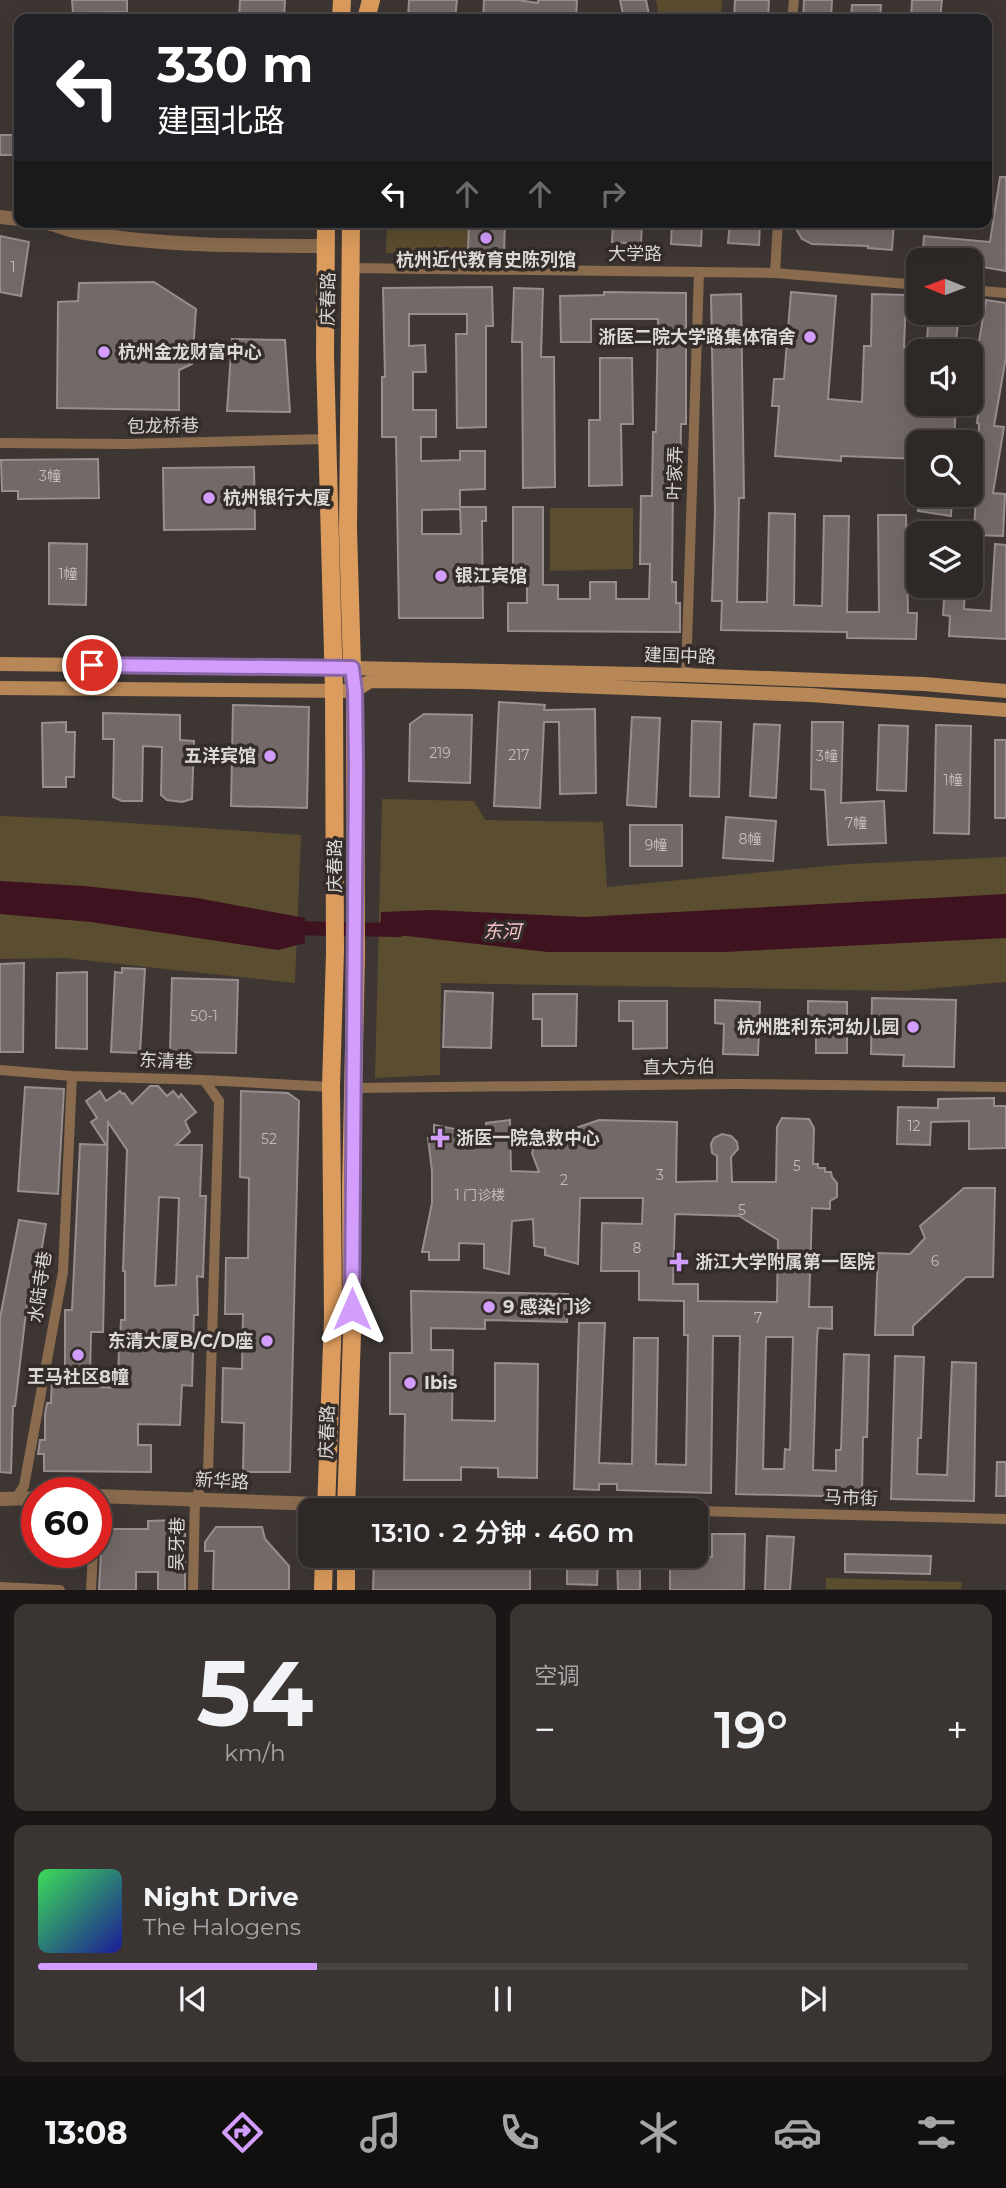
<!DOCTYPE html>
<html lang="zh">
<head>
<meta charset="utf-8">
<style>
	body { margin:0; font-family:Montserrat,"Noto Sans SC",sans-serif; background:#3a3432; color:#f1f3f6; height:100vh; display:flex; flex-direction:column; font-size:26px; white-space:nowrap }
	* { box-sizing:border-box; margin:0 }
	p { font-size:23px; color:#a7a6a7 }
	.icon { flex:none; width:38px; height:38px; fill:none; stroke:currentColor; stroke-width:2; stroke-linecap:round; stroke-linejoin:round }
	.map { position:relative; height:1590px; overflow:hidden }
	.panel { display:flex; flex-direction:column; gap:14px; padding:14px; background:#191615; flex:1 }
	.panel>* { flex:none }
	.hud { position:absolute; left:14px; top:14px; width:978px; height:214px; border-radius:14px; box-shadow:0 7px 28px #0002,0 0 0 2px #494443; background:#202124; color:#fff; overflow:hidden }
	.needle { width:46px; rotate:271deg }
	.controls { position:absolute; left:906px; top:248px; display:grid; gap:14px }
	.controls a { display:grid; place-items:center; width:77px; height:77px; border-radius:14px; background:#2e2826; box-shadow:0 7px 28px #0002,0 0 0 2px #494443; font-size:35px }
	.speed { position:absolute; left:21px; top:1477px; display:flex; gap:14px; font-size:35px; font-weight:700; text-align:center }
	.speed>* { display:grid; place-content:center; width:91px; height:91px; border-radius:50%; background:#2e2826; box-shadow:0 7px 28px #0002,0 0 0 2px #494443; line-height:1 }
	.speed .limit { border:10px solid #d22; background:#fff; color:#111 }
	.pin { position:absolute; display:grid; place-items:center; width:60px; height:60px; color:#fff; margin:-30px; border:4px solid #fff; border-radius:50%; box-shadow:0 2px 7px #0007 }
	.me { position:absolute; width:77px; margin:-38px; rotate:0deg; stroke-linejoin:round; filter:drop-shadow(0 0 5px #0008) }
	.turn { display:flex; align-items:center; gap:24px; height:147px; padding:0 28px; font-size:32px }
	.turn .icon { width:91px; height:91px; stroke-width:2.5 }
	.turn b { display:block; font-size:49px; line-height:60px }
	.lanes { display:flex; align-items:center; height:66px; padding:0 28px; background:#0003; justify-content:center; gap:35px; direction:ltr }
	.lanes .off { opacity:.35 }
	.big { font-size:52px; font-weight:600; line-height:1.1 }
	.panel .card { flex:1; display:flex; flex-direction:column; justify-content:center; gap:10px; min-width:0; padding:0 24px; border-radius:14px; background:#3a3432 }
	.panel .dial { align-items:center; gap:0 }
	.dial b { font-size:91px; line-height:1 }
	.song { display:flex; align-items:center; gap:21px }
	.cover { width:84px; height:84px; border-radius:10px; background:linear-gradient(135deg,hsl(130 70% 55%),hsl(240 70% 35%)) }
	.played { height:7px; border-radius:4px; background:linear-gradient(90deg,#d29dfd 30%,#494443 30%) }
	.keys { display:flex; justify-content:space-around; direction:ltr }
	.heat { display:flex; justify-content:space-between; align-items:center; font-size:38px; direction:ltr }
	.panel .tiles { flex:1; display:grid; gap:14px; grid-template-columns:1fr 1fr }
	.card:last-child { grid-column:span 2 }
	.trip { position:absolute; left:298px; top:1498px; width:410px; height:70px; border-radius:14px; background:#2e2826; box-shadow:0 7px 28px #0002,0 0 0 2px #494443; font-weight:600; line-height:70px; text-align:center }
	.dock { display:flex; height:112px; justify-content:space-around; align-items:center; background:#12100f; color:#a7a6a7 }
	.dock .icon { width:49px; height:49px }
	.dock .on { color:#d29dfd }
	.dock b { font-size:32px; color:#f1f3f6 }
	.map>svg:first-child { display:block }
</style>
</head>
<body>
<div class="map">
<svg width="1006" height="1590" viewBox="0 0 1006 1590">
	<rect width="100%" height="100%" fill="#3d3633"/>
	<path fill="#5b4d2f" d="M656,0H722L721,19H659Z
		M387,222H481L479,256L386,253Z
		M550,508H633V569L550,571Z
		M382,799L474,801L485,820L603,822L607,887L849,864L1006,857V982L903,991L441,983L440,1075L375,1078Z
		M0,816L72,819L301,835L295,983L64,958L0,959Z
		M826,1578L962,1582L961,1589H826Z"/>
	<path fill="#3e121e" d="M0,881L84,886L197,898L305,918V943L278,950L91,922L0,914Z
		M1006,894V938L724,952H548L380,933L381,912L431,910L585,917Z"/>
	<g fill="none" stroke-linecap="round" stroke-linejoin="round">
		<path stroke="#3e121e" stroke-width="14" d="M287,928L399,930"/>
	</g>
	<path fill="#726968" stroke="#988e8d" stroke-width="2" fill-rule="evenodd" d="M72,0H127V12L73,13Z
		M240,0H285L284,19H239Z
		M409,0H457L455,19H408Z
		M484,0H518L538,3V0H577L576,19H483Z
		M620,0H646L650,19H624Z
		M735,0H769L768,19H734Z
		M804,0H832L831,19H803Z
		M912,0H942L940,19H911Z
		M852,5H881L880,19H851Z
		M0,135H19V155H0Z
		M1000,177H1006V271L971,265V261H922L924,236L990,242Z
		M469,222H505L504,254L468,253Z
		M613,222H642L641,244L612,242Z
		M672,222H702L701,246L671,244Z
		M730,222H760L759,245L728,243Z
		M792,222H894L892,250L868,248V246L812,244L802,239Z
		M0,236L29,242L21,296L0,292Z
		M154,282L196,309L192,364L179,370V410L57,408L58,302L78,301L79,283Z
		M492,287L493,326H486V427L457,428L456,334H467V314H409V346L425,345L426,372H413V410H436V437H421V461L460,460V451H485V489L460,490V509L422,510V534H461L460,507H486V521H482L483,618H399L396,437H382V377H385L383,288Z
		M514,288L543,289L541,357H554L555,487L523,488L522,342H512Z
		M604,292L686,293V424H681L680,483H673L672,582H676V603H680V632L508,631V603H527V571H513V507H543V585H558V599H590V582H616V599H649L650,564H640L641,496H652L653,432H656L658,319H591V342H561L560,296L604,295Z
		M791,292L836,296L828,399L862,402L864,346H871L872,294L906,295L904,347L919,348V404H956L954,443H919V459L841,456V461L775,456L779,406H772L774,379H784Z
		M741,294L744,498H739L737,602H767L769,513L795,514L794,605L822,606L824,516H849L847,612H879L878,515H906L908,613H917L916,639L847,638V632L721,630L722,601H712L715,512L711,295Z
		M986,300L1006,303V357L994,426L1004,427L993,493L1005,494L1003,536L974,535L979,424L977,423L979,405L971,403V389Z
		M929,313H959L955,352H926Z
		M232,339L285,340L290,412L227,411Z
		M600,358H632L633,424H621L622,485L589,486V420H600Z
		M98,459L99,498L18,499V491H2L1,460Z
		M254,467L255,529L164,530L163,468Z
		M920,495H952L951,516L918,511Z
		M49,543L87,544L86,605L49,604Z
		M995,544L1006,545V639L949,636L950,616L943,615L945,586H965L964,609L991,611Z
		M499,702L545,705L544,710L595,709L596,793L560,794L559,722H544L540,808L494,806Z
		M233,705L309,707L307,808L231,806Z
		M103,713L180,715V740L194,741L192,799L182,802L167,800L161,795L162,747L143,746L142,801H122L113,797L114,739H103Z
		M424,714L472,715L470,783L409,781L410,724Z
		M632,717L660,718L656,807L627,805Z
		M692,721L721,722L719,797L690,796Z
		M66,722V732H75L74,777H66V787H43L42,723Z
		M812,722H843L841,803L884,801L886,843L828,845L825,790L811,789Z
		M754,724L780,725L776,798L750,796Z
		M879,725L908,726L906,791L877,790Z
		M936,725L971,726L969,834L934,833Z
		M995,740H1006V818H995Z
		M726,817L776,821L773,861L723,858Z
		M630,825H682V866H630Z
		M24,963L23,1052H0V964Z
		M122,968L145,969L140,1053L111,1052L115,972L122,973Z
		M87,972V1049L56,1048L57,973Z
		M172,978L238,980L236,1053L170,1052Z
		M445,991L493,993L491,1048L443,1047Z
		M533,994H577L576,1046H542V1019H533Z
		M872,998L956,1000L954,1067L903,1066L904,1055L871,1054Z
		M715,1000L760,1002L758,1055L723,1054L724,1024L715,1023Z
		M619,1001H667V1048L633,1049V1021H619Z
		M808,1001L847,1002V1053H816V1026H808Z
		M150,1086H158L167,1096L173,1091L179,1098L181,1094L196,1112L185,1121L190,1132L176,1145H202L200,1196H206L203,1277L197,1276L198,1315H194L192,1386L182,1385L180,1425L138,1424V1445H151V1472L44,1471V1454H38L40,1440H45V1414L47,1403H51L52,1377H65V1310H72L80,1144L106,1145L91,1122L97,1118L86,1101L100,1091L106,1101L120,1091L122,1094L124,1093L132,1104ZM108,1122L127,1150L123,1271H125V1320H121L120,1342H119L118,1388L98,1387V1377H90L91,1332H103ZM159,1197L179,1198L176,1285L155,1286Z
		M25,1087L64,1089L58,1194L18,1191Z
		M241,1091L288,1093L299,1101L290,1472H243L244,1423L222,1422L223,1368L242,1369L243,1314H225L226,1258H248L249,1178L240,1177Z
		M994,1098V1106H1006V1148L969,1149V1121L931,1122L930,1145L897,1144L898,1107L938,1108V1099Z
		M782,1118L809,1119L814,1128L813,1164H818V1168H825V1172H831L832,1177L837,1183V1197L830,1201V1209L812,1208L809,1307H832V1329L818,1328L817,1338L813,1470L836,1471V1450H841L844,1354L869,1355L867,1437H863L862,1497L736,1494L740,1336H713L711,1493L617,1490V1484H599V1490L574,1489L579,1323H605L599,1463L632,1464L634,1338H658L656,1464L686,1465L688,1335H684V1301L639,1300V1271H601L602,1223L642,1224L643,1198H580L578,1264L545,1255V1248L534,1246L533,1219L512,1221L509,1274L484,1268V1244L459,1243V1260H429V1252H422L432,1203V1171L428,1138H434V1125L460,1130V1142H485L486,1123L510,1120L511,1171L539,1172L532,1153L536,1140L546,1141V1138L599,1120L677,1122L676,1182L717,1181V1156L712,1153L711,1144L714,1138L722,1134L731,1136L737,1142L738,1149L731,1157L732,1182H776L777,1127ZM675,1214L739,1216L778,1240L777,1302L698,1301V1284H673ZM766,1337H793L790,1450L785,1449L784,1469H763Z
		M964,1188H995L993,1277H966L913,1326V1335H875L878,1253L910,1254L925,1238L920,1226Z
		M19,1220L46,1224L32,1305L27,1304L15,1406H13L11,1473L0,1472V1318Z
		M411,1291L568,1294L567,1322L485,1320V1329L431,1328V1350H453L452,1420L495,1421V1363L538,1364L537,1478L498,1477V1468L461,1467V1480H404L405,1414H390V1353H412Z
		M895,1356L924,1357L921,1438H918L917,1474L947,1475L952,1362L976,1363L974,1501L891,1499Z
		M997,1462H1006V1496H996Z
		M180,1520L185,1523V1590H158V1572H136V1590H99L101,1552L99,1529H148V1521Z
		M216,1527H262L265,1539L289,1566V1590H213L214,1551H205V1542Z
		M712,1534H745L744,1590H670V1556L712,1557Z
		M767,1536L794,1537L790,1590H765Z
		M845,1554L931,1556L930,1574L845,1572Z
		M374,1556H530V1590H373Z
		M567,1556H598L597,1585L567,1584Z
		M617,1556H640V1590H618Z"/>
	<g fill="none" stroke-linecap="round" stroke-linejoin="round">
		<path stroke="#8a6b4e" stroke-width="10" d="M792,19L794,0
			M350,268L775,273L919,285
			M775,273L778,222
			M971,290L1006,293
			M0,443L127,444L326,439
			M686,675L699,272
			M0,1070L72,1076L204,1080L331,1087
			M353,1088L736,1084L1006,1087
			M16,1498L24,1486L63,1272L72,1076
			M346,1505L650,1510
			M695,1511L1006,1519
			M0,1587L60,1590
			M91,1590L93,1552
			M193,1590L195,1499L208,1473L219,1101L204,1080"/>
		<path stroke="#8a6b4e" stroke-width="14" d="M0,217L19,219
			M43,222C55,224 67,230 79,232C160,246 243,246 325,246
			M96,1496L346,1505
			M0,1499L37,1498"/>
		<path stroke="#b88757" stroke-width="14" d="M0,664L352,668L686,675L924,684L1006,691
			M0,688L355,691L370,681L470,682L811,695L1006,710"/>
		<path stroke="#dc9c5d" stroke-width="18" d="M341,19L342,0
			M366,19L371,0
			M326,1510L333,1317L331,1087L335,952L334,691L325,355L326,222
			M346,1510L352,1334L351,1189L356,954L355,691L352,668L348,529L351,222
			M323,1590L324,1556
			M346,1590V1556"/>
	</g>
	<g fill="none" stroke-linecap="round" stroke-linejoin="round">
		<defs>
			<path id="route" d="M92,665L352,668L355,691L356,767L352,1309"/>
		</defs>
		<use href="#route" stroke="#8866a4" stroke-width="18"/>
		<use href="#route" stroke="#d29dfd" stroke-width="12"/>
	</g>
	<g fill="#d29dfd" stroke="#332c29" stroke-width="2.5">
		<circle cx="486" cy="238" r="7"/>
		<circle cx="810" cy="337" r="7"/>
		<circle cx="104" cy="352" r="7"/>
		<circle cx="209" cy="498" r="7"/>
		<circle cx="441" cy="576" r="7"/>
		<circle cx="270" cy="756" r="7"/>
		<circle cx="913" cy="1027" r="7"/>
		<path d="M436.5 1127.5h7v7h7v7h-7v7h-7v-7h-7v-7h7z"/>
		<path d="M675.5 1251.5h7v7h7v7h-7v7h-7v-7h-7v-7h7z"/>
		<circle cx="489" cy="1307" r="7"/>
		<circle cx="267" cy="1341" r="7"/>
		<circle cx="78" cy="1355" r="7"/>
		<circle cx="410" cy="1383" r="7"/>
	</g>
	<g text-anchor="middle" dominant-baseline="central" stroke-width="7" stroke-linejoin="round" paint-order="stroke">
		<g font-size="14" fill="#c2bcba">
			<text x="13" y="267">1</text>
			<text x="50" y="476">3幢</text>
			<text x="68" y="574">1幢</text>
			<text x="440" y="753">219</text>
			<text x="519" y="755">217</text>
			<text x="827" y="756">3幢</text>
			<text x="953" y="780">1幢</text>
			<text x="856" y="823">7幢</text>
			<text x="750" y="839">8幢</text>
			<text x="656" y="845">9幢</text>
			<text x="204" y="1016">50-1</text>
			<text x="914" y="1126">12</text>
			<text x="269" y="1139">52</text>
			<text x="797" y="1166">5</text>
			<text x="660" y="1175">3</text>
			<text x="564" y="1180">2</text>
			<text x="480" y="1195">1 门诊楼</text>
			<text x="742" y="1210">5</text>
			<text x="637" y="1248">8</text>
			<text x="935" y="1261">6</text>
			<text x="758" y="1318">7</text>
		</g>
		<g font-size="18" fill="#dcd8d5" stroke="#332c29">
			<text x="635" y="254">大学路</text>
			<text transform="translate(328 299) rotate(-89)">庆春路</text>
			<text transform="translate(163 426) rotate(-1)">包龙桥巷</text>
			<text transform="translate(675 473) rotate(-88)">叶家弄</text>
			<text transform="translate(680 656) rotate(2)">建国中路</text>
			<text transform="translate(335 866) rotate(-90)">庆春路</text>
			<text transform="translate(166 1061) rotate(2)">东清巷</text>
			<text transform="translate(679 1067) rotate(-1)">直大方伯</text>
			<text transform="translate(40 1287) rotate(-82)">水陆寺巷</text>
			<text transform="translate(327 1432) rotate(-88)">庆春路</text>
			<text transform="translate(222 1481) rotate(3)">新华路</text>
			<text transform="translate(851 1498) rotate(2)">马市街</text>
			<text transform="translate(177 1544) rotate(-89)">吴牙巷</text>
		</g>
		<g font-size="18" font-weight="bold" fill="#dcd8d5" stroke="#332c29" text-anchor="start">
			<text x="486" y="260" text-anchor="middle">杭州近代教育史陈列馆</text>
			<text x="796" y="337" text-anchor="end">浙医二院大学路集体宿舍</text>
			<text x="118" y="352">杭州金龙财富中心</text>
			<text x="223" y="498">杭州银行大厦</text>
			<text x="455" y="576">银江宾馆</text>
			<text x="256" y="756" text-anchor="end">五洋宾馆</text>
			<text x="899" y="1027" text-anchor="end">杭州胜利东河幼儿园</text>
			<text x="456" y="1138">浙医一院急救中心</text>
			<text x="695" y="1262">浙江大学附属第一医院</text>
			<text x="503" y="1307">9 感染门诊</text>
			<text x="253" y="1341" text-anchor="end">东清大厦B/C/D座</text>
			<text x="78" y="1377" text-anchor="middle">王马社区8幢</text>
			<text x="424" y="1383">Ibis</text>
		</g>
		<g font-size="19" font-style="italic" fill="#f5c2ca" stroke="#332c29">
			<text x="502" y="931">东河</text>
		</g>
	</g>
</svg>
<div class="controls">
<a><svg class="needle" viewBox="-14 -14 28 28"><path d="M0-13l5 13h-10z" fill="#e53935"/><path d="M0 13l5-13h-10z" fill="#a7a6a7"/></svg></a>
<a><svg class="icon" aria-label="sound" viewBox="0 0 24 24"><path d="M4 9h4l5-4v14l-5-4H4zM17 9q2 3 0 6"/></svg></a>
<a><svg class="icon" aria-label="search" viewBox="0 0 24 24"><circle cx="10" cy="10" r="6"/><path d="M15 15l6 6"/></svg></a>
<a><svg class="icon" aria-label="layers" viewBox="0 0 24 24"><path d="M12 4l9 5-9 5-9-5zM3 14l9 5 9-5"/></svg></a>
</div>
<div class="speed"><div class="limit">60</div></div>
<div class="pin" style="left:92px;top:665px;background:#d93025"><svg class="icon" aria-label="arrive" viewBox="0 0 24 24"><path d="M6 21V4h12l-3 4 3 4H6"/></svg></div>
<svg class="me" style="left:352px;top:1309px" viewBox="-20 -20 40 40"><path d="M0-17L14 15 0 8-14 15z" fill="#d29dfd" stroke="#fff" stroke-width="4"/></svg>
<div class="trip">13:10 · 2 分钟 · 460 m</div>
<div class="hud">
<div class="turn"><svg class="icon" aria-label="left" viewBox="0 0 24 24"><path d="M17 20v-9H6M10 6l-5 5 5 5"/></svg><div><b>330 m</b>建国北路</div></div>
<div class="lanes"><svg class="icon" aria-label="left" viewBox="0 0 24 24"><path d="M17 20v-9H6M10 6l-5 5 5 5"/></svg><svg class="icon off" aria-label="ahead" viewBox="0 0 24 24"><path d="M12 20V5M6 11l6-6 6 6"/></svg><svg class="icon off" aria-label="ahead" viewBox="0 0 24 24"><path d="M12 20V5M6 11l6-6 6 6"/></svg><svg class="icon off" aria-label="right" viewBox="0 0 24 24"><path d="M7 20v-9h11M14 6l5 5-5 5"/></svg></div>
</div>
</div>
<section class="panel">
<div class="tiles">
<div class="card dial"><b>54</b><p>km/h</p></div>
<div class="card"><p>空调</p>
<div class="heat"><a>−</a><b class="big">19°</b><a>+</a></div>
</div>
<div class="card">
<div class="song"><i class="cover"></i><div><b>Night Drive</b><p>The Halogens</p></div></div>
<div class="played"></div>
<div class="keys"><svg class="icon" aria-label="previous" viewBox="0 0 24 24"><path d="M18 5L8 12l10 7zM5 5v14"/></svg><svg class="icon" aria-label="pause" viewBox="0 0 24 24"><path d="M8 5v14M16 5v14"/></svg><svg class="icon" aria-label="next" viewBox="0 0 24 24"><path d="M6 5l10 7-10 7zM19 5v14"/></svg></div>
</div>
</div>
</section>
<nav class="dock">
<b>13:08</b>
<svg class="icon on" aria-label="directions" viewBox="0 0 24 24"><path d="M12 3l9 9-9 9-9-9zM9 14v-3h6M13 9l2 2-2 2"/></svg>
<svg class="icon" aria-label="music" viewBox="0 0 24 24"><path d="M9 18V5l10-2v13"/><circle cx="6" cy="18" r="3"/><circle cx="16" cy="16" r="3"/></svg>
<svg class="icon" aria-label="phone" viewBox="0 0 24 24"><path d="M5 4h4l2 5-3 2q2 4 5 5l2-3 5 2v4C11 20 4 13 5 4z"/></svg>
<svg class="icon" aria-label="climate" viewBox="0 0 24 24"><path d="M12 3v18M4 7l16 10M4 17L20 7"/></svg>
<svg class="icon" aria-label="car" viewBox="0 0 24 24"><path d="M5 17H2v-5l4-1 3-4h7l3 4 3 1v5h-3M9 17h6M6 11h13"/><circle cx="7" cy="17" r="2"/><circle cx="17" cy="17" r="2"/></svg>
<svg class="icon" aria-label="filters" viewBox="0 0 24 24"><path d="M4 7h16M4 17h16"/><circle cx="9" cy="7" r="2"/><circle cx="15" cy="17" r="2"/></svg>
</nav>
</body>
</html>
